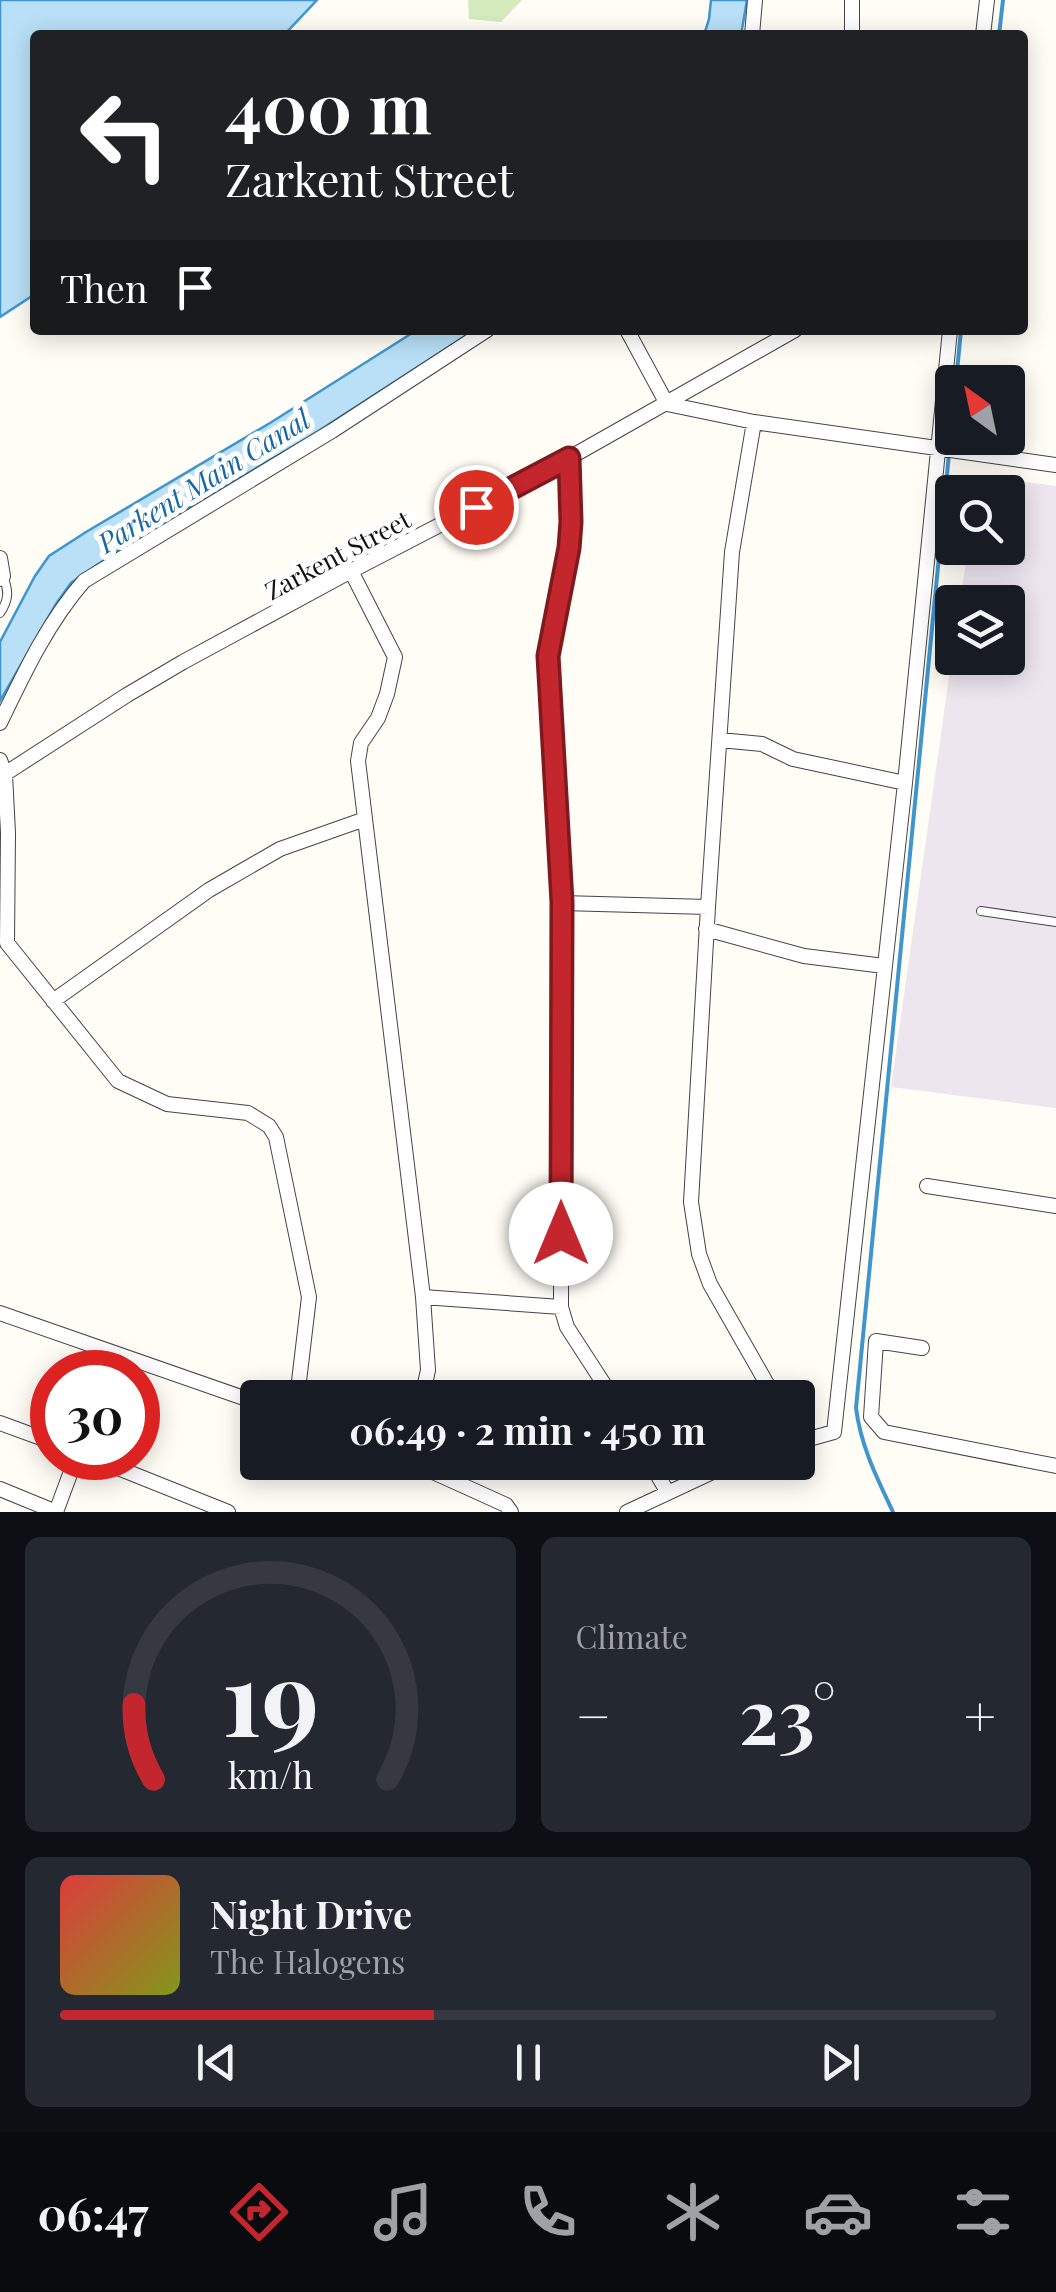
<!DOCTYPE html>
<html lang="en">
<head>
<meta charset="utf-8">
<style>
	body { margin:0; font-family:"Playfair Display",serif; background:#242831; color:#f1f3f6; height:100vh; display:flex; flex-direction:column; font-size:38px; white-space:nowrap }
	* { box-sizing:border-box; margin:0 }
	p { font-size:32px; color:#9ea1a6 }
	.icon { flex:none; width:55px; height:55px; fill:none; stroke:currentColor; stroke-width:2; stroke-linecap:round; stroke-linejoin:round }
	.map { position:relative; height:1512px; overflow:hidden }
	.sheet { display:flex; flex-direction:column; gap:25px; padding:25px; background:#0d0f14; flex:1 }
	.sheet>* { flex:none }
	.hud { position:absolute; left:30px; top:30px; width:998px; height:305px; border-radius:10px; box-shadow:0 5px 25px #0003; background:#202124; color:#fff; overflow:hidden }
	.needle { width:65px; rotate:327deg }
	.fabs { position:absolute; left:935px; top:365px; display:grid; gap:20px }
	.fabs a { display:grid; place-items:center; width:90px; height:90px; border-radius:10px; background:#171b24; box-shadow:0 5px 25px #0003; font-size:50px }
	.speed { position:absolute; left:30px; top:1350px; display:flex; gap:20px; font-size:50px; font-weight:700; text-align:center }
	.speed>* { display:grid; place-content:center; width:130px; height:130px; border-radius:50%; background:#171b24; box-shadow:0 5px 25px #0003; line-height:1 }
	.speed .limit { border:15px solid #d22; background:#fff; color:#111 }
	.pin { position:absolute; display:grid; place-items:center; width:85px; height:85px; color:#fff; margin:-42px; border:5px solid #fff; border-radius:50%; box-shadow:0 2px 10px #0007 }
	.me { position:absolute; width:110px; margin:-55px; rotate:0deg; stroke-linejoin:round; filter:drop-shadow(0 0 8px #0008) }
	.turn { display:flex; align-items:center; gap:35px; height:210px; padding:0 30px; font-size:45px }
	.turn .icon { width:130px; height:130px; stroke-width:2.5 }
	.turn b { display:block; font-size:70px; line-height:85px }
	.then { display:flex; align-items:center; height:95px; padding:0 30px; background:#0003; gap:20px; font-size:38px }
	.big { font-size:75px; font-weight:700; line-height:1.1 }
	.sheet .card { flex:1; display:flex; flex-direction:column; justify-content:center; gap:15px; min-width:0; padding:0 35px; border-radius:15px; background:#242831 }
	.sheet .dial { align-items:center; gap:0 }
	.dial svg { height:260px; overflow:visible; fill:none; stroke:#363941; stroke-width:7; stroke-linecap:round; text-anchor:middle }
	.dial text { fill:#f1f3f6; stroke:none }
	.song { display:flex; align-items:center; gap:30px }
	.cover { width:120px; height:120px; border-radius:15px; background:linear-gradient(135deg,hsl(0 70% 55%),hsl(70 70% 35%)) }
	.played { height:10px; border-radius:5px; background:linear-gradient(90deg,#c4262e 40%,#363941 40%) }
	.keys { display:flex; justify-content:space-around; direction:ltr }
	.heat { display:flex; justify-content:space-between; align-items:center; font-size:55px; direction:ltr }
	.sheet .tiles { flex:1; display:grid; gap:25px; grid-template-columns:1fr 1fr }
	.card:last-child { grid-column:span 2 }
	.trip { position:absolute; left:240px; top:1380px; width:575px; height:100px; border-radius:10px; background:#171b24; box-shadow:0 5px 25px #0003; font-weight:700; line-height:100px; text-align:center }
	.tab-bar { display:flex; height:160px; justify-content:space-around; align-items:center; background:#090b0e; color:#9ea1a6 }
	.tab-bar .icon { width:70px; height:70px }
	.tab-bar .selected { color:#c4262e }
	.tab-bar b { font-size:45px; color:#f1f3f6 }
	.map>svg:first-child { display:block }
</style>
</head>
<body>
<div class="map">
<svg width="1056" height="1512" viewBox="0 0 1056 1512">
	<rect width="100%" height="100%" fill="#fffdf5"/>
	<path fill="#eee6ef" d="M978,476L1056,486V1108L891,1087L952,656V658H1008V602H960L968,548H1008V492H976Z"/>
	<path fill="#d5ebbd" d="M468,0H522L501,22L469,19Z"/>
	<path fill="#b9e0f7" stroke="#3f96cf" stroke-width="2.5" d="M0,0H317L284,35H35V294L0,317Z
		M711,0H747L741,35H704L709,19Z
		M417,330H475L309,437L123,547L71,583L56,604L0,701V642L35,576L49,556L86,532L270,423Z"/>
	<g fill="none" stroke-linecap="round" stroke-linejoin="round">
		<path stroke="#3f96cf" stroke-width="4" d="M999,35L1003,0
			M956,382L961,330
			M950,444L952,419
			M893,1512C877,1478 861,1447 856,1408L949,454"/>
		<defs>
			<path id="service" d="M0,613C9,600 9,591 3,576
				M981,911L1056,922"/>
			<path id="minor" d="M752,35L755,0
				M852,35V0
				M983,35L987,0
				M627,330L667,404
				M667,404L754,422L1056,465
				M754,422L732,552L708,907L691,1202L699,1254L710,1284L775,1398
				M569,458L571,522L569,548L548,656L562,903L561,1307L567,1327L613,1398
				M0,558L3,576L0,579
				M351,571L395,657L387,694L378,718L361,743L358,761L423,1297L428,1370L422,1398
				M0,723C24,673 48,622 84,581L332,431L487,330
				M720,740L762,744L793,759L905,783
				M0,760L5,774L8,833L7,943L118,1081L167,1104L248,1113L269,1126L276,1137L309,1297L297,1398
				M0,777L127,695L183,662L351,571L569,458L795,330
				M562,903L708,907
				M706,929L804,956L884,966
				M53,1001L209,890L280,849L365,819
				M927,1186L1056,1206
				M423,1297L561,1307
				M0,1313L258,1403
				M922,1348L876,1341L871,1417L884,1432L1056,1466
				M106,1372L113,1353
				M0,1423L52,1442
				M798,1442L834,1432L905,783L950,330
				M93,1458L228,1512
				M411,1462L506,1505L511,1512
				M650,1462L668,1493
				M0,1489L56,1512
				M56,1512L76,1458
				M627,1512L734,1462"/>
		</defs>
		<use href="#service" stroke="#444" stroke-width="10"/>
		<use href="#minor" stroke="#444" stroke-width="16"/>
		<use href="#service" stroke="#fff" stroke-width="8"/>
		<use href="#minor" stroke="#fff" stroke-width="14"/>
	</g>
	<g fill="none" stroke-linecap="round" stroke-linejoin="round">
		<defs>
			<path id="route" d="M476,507L569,458L571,522L569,548L548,656L562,902L561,1234"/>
		</defs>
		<use href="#route" stroke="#7f191e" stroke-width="25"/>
		<use href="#route" stroke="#c4262e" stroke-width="18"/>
	</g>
	<g text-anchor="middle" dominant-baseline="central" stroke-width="10" stroke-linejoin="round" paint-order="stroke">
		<g font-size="25" fill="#111" stroke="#fff">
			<text transform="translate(337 554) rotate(-28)">Zarkent Street</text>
		</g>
		<g font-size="28" font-style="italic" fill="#1768a6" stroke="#fff">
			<text transform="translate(203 480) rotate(-32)">Parkent Main Canal</text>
		</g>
	</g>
</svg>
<div class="fabs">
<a><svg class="needle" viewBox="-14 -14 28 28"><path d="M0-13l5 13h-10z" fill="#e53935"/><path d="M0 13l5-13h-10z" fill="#9ea1a6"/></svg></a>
<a><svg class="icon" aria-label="search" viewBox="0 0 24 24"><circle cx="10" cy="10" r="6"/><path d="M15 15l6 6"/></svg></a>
<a><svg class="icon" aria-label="layers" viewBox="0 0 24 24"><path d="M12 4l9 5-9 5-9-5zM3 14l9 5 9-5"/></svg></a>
</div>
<div class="speed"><div class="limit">30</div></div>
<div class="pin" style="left:476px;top:507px;background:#d93025"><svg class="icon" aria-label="arrive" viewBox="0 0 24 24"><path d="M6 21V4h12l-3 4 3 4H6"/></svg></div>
<svg class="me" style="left:561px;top:1234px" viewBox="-20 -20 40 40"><circle r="19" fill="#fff"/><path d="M0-13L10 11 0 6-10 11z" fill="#c4262e"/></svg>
<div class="trip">06:49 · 2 min · 450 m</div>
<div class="hud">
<div class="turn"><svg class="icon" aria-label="left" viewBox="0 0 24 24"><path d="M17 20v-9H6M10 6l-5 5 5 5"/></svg><div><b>400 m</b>Zarkent Street</div></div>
<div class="then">Then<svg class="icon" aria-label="arrive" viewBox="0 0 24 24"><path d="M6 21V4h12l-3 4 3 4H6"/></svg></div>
</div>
</div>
<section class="sheet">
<div class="tiles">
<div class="card dial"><svg viewBox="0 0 100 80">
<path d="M14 69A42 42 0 1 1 86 69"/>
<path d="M14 69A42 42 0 0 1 8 46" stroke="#c4262e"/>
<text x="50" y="56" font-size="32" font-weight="700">19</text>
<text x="50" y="72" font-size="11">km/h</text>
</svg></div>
<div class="card"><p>Climate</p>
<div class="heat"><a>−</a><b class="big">23°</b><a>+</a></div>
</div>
<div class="card">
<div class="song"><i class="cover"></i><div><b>Night Drive</b><p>The Halogens</p></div></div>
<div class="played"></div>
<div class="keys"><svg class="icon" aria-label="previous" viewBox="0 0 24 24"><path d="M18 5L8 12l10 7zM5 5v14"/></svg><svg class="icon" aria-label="pause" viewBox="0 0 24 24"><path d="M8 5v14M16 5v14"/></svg><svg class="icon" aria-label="next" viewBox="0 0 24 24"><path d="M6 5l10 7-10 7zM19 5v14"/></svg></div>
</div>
</div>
</section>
<nav class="tab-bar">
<b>06:47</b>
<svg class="icon selected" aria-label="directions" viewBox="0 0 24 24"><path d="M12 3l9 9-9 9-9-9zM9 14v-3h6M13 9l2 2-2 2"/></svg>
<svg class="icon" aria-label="music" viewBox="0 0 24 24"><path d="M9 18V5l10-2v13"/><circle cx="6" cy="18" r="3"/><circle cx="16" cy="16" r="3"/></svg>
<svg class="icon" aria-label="phone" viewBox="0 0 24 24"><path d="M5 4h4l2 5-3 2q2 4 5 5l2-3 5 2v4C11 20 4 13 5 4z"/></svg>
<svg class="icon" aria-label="climate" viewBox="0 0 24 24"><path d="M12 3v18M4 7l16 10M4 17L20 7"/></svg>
<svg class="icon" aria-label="car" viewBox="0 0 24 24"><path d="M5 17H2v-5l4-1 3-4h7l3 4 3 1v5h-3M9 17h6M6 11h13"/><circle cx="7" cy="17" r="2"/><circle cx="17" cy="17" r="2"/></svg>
<svg class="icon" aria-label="filters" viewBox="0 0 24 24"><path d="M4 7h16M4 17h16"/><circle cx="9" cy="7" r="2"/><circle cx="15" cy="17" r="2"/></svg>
</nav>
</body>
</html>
